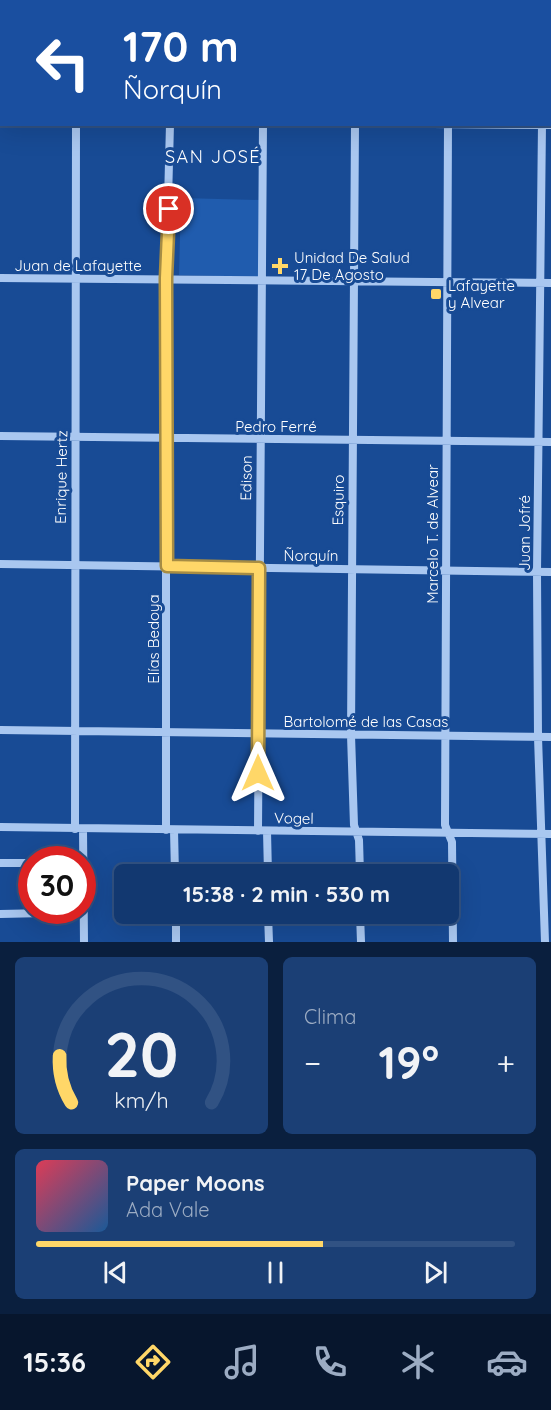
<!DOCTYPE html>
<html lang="es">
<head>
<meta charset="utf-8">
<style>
	body { margin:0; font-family:Quicksand,sans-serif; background:#1b3f75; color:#f1f3f6; height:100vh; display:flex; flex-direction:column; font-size:22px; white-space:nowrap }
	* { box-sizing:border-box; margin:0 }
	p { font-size:20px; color:#9cacc3 }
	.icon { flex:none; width:33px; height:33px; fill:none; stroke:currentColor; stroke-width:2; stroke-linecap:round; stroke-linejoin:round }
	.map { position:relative; height:942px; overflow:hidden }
	.side { display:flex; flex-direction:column; gap:15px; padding:15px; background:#0a1f3e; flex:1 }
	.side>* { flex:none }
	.banner { position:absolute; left:0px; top:0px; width:552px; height:126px; box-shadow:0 6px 24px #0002,0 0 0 2px #315283; background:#1a4fa0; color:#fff; overflow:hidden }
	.speed { position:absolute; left:18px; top:846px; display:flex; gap:12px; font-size:30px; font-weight:700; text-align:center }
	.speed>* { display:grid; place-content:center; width:78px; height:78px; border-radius:50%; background:#123870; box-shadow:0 6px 24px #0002,0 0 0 2px #315283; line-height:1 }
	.speed .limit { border:9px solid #d22; background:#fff; color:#111 }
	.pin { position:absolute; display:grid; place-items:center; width:51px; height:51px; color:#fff; margin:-26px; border:3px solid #fff; border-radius:50%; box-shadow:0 2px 6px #0007 }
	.me { position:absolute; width:66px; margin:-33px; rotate:0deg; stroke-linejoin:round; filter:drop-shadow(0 0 4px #0008) }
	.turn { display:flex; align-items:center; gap:21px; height:126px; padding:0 24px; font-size:27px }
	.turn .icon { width:78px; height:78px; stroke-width:2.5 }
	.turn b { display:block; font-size:42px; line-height:51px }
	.big { font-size:45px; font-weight:700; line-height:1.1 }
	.side .tile { flex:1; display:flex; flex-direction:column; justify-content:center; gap:9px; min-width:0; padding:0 21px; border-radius:9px; background:#1b3f75 }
	.side .dial { align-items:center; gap:0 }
	.dial svg { height:156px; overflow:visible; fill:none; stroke:#315283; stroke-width:7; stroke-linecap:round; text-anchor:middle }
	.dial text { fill:#f1f3f6; stroke:none }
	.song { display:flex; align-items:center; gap:18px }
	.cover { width:72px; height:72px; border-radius:9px; background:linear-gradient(135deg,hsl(350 70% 55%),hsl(210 70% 35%)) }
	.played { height:6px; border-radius:3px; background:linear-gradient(90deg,#ffd768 60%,#315283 60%) }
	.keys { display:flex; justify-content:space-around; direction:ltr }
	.heat { display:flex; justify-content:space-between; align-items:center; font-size:33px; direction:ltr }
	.side .tiles { flex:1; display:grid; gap:15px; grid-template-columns:1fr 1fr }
	.tile:last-child { grid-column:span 2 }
	.trip { position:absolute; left:114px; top:864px; width:345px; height:60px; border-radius:9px; background:#123870; box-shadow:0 6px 24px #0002,0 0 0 2px #315283; font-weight:700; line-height:60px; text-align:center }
	.tab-bar { display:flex; height:96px; justify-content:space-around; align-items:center; background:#07162d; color:#9cacc3 }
	.tab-bar .icon { width:42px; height:42px }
	.tab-bar .current { color:#ffd768 }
	.tab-bar b { font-size:27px; color:#f1f3f6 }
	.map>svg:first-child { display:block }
</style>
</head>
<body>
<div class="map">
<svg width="551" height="942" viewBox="0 0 551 942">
	<rect width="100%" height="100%" fill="#184b95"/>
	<path fill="#205cae" d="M181,198L259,200L258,277L179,275Z"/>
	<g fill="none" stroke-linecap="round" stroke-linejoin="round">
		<path stroke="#a9c7f0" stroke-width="8" d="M541,0V2
			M79,2V0
			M171,2V0
			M264,2V0
			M356,2V0
			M450,2V0
			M0,120H2
			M355,124L351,735L354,825L359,840L360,874
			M433,124L551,125
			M448,124L445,825L452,842L453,942
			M542,124L537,572L538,737L545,942
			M0,278L551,283
			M0,436L551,442
			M0,564L551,572
			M0,730L551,737
			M0,827L551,834
			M75,829L76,124
			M83,829L84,942
			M166,830V278L170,124
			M174,830L175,874
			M258,831L263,124
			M267,831L268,874
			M0,863H32
			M0,914L46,913L51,910
			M176,914V942
			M268,914L269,942
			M360,914L361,942"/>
	</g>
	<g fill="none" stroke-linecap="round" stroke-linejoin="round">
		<defs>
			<path id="route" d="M169,209L166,278L167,566L259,568L258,773"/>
		</defs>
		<use href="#route" stroke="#a68c44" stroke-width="15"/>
		<use href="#route" stroke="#ffd768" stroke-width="10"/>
	</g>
	<g fill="#ffd768" stroke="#184b95" stroke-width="2">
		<path d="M277 257h6v6h6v6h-6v6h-6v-6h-6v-6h6z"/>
		<rect x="430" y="288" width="12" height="12" rx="3"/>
	</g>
	<g text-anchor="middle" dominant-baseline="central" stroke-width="6" stroke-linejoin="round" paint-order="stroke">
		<g font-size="15" fill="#fff" stroke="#184b95" text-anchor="start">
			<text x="294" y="257">Unidad De Salud<tspan x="294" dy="17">17 De Agosto</tspan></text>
			<text x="448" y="285">Lafayette<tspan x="448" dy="17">y Alvear</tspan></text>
		</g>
		<g font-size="15" fill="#fff" stroke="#184b95">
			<text x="78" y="265">Juan de Lafayette</text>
			<text x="276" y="426">Pedro Ferré</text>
			<text transform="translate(61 477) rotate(-89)">Enrique Hertz</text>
			<text transform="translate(246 478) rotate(-89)">Edison</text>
			<text transform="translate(338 500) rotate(-89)">Esquiro</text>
			<text transform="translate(524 533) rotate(-90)">Juan Jofré</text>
			<text transform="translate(432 534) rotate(-90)">Marcelo T. de Alvear</text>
			<text x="311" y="555">Ñorquín</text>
			<text transform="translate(153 639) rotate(-90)">Elías Bedoya</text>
			<text x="366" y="721">Bartolomé de las Casas</text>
			<text transform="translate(294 818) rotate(1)">Vogel</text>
		</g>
		<g font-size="18" letter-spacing="1.5" fill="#fff" stroke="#184b95">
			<text x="213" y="156">SAN JOSÉ</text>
		</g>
	</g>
</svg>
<div class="speed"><div class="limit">30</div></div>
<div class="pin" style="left:169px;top:209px;background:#d93025"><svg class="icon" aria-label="arrive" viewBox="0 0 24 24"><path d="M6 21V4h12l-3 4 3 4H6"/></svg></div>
<svg class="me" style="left:258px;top:773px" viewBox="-20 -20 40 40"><path d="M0-17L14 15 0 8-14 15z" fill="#ffd768" stroke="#fff" stroke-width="4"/></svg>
<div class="trip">15:38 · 2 min · 530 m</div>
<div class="banner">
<div class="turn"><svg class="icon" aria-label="left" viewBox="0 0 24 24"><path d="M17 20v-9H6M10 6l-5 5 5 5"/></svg><div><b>170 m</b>Ñorquín</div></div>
</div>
</div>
<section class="side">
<div class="tiles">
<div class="tile dial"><svg viewBox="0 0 100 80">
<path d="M14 69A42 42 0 1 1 86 69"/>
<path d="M14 69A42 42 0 0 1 8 45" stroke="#ffd768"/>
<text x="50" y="56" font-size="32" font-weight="700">20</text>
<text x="50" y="72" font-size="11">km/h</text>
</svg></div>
<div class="tile"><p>Clima</p>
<div class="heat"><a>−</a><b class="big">19°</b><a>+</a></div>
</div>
<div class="tile">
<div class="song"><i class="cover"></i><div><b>Paper Moons</b><p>Ada Vale</p></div></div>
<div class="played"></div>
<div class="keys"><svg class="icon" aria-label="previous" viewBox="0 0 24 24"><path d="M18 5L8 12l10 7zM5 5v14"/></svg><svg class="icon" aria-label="pause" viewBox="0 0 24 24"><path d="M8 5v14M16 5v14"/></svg><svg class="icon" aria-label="next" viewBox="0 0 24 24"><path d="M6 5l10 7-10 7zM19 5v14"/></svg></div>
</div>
</div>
</section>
<nav class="tab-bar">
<b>15:36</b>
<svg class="icon current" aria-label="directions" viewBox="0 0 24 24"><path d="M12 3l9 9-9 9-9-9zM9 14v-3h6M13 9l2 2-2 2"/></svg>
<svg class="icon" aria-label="music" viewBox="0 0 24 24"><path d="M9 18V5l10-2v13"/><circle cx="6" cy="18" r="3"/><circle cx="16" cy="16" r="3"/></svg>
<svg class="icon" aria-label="phone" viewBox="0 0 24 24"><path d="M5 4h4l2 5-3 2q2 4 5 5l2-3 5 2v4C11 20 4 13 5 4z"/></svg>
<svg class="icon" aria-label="climate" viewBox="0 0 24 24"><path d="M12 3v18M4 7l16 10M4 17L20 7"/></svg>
<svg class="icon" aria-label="car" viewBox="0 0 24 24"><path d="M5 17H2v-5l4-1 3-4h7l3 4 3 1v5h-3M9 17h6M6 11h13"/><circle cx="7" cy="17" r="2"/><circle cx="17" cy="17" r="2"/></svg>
</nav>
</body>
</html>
